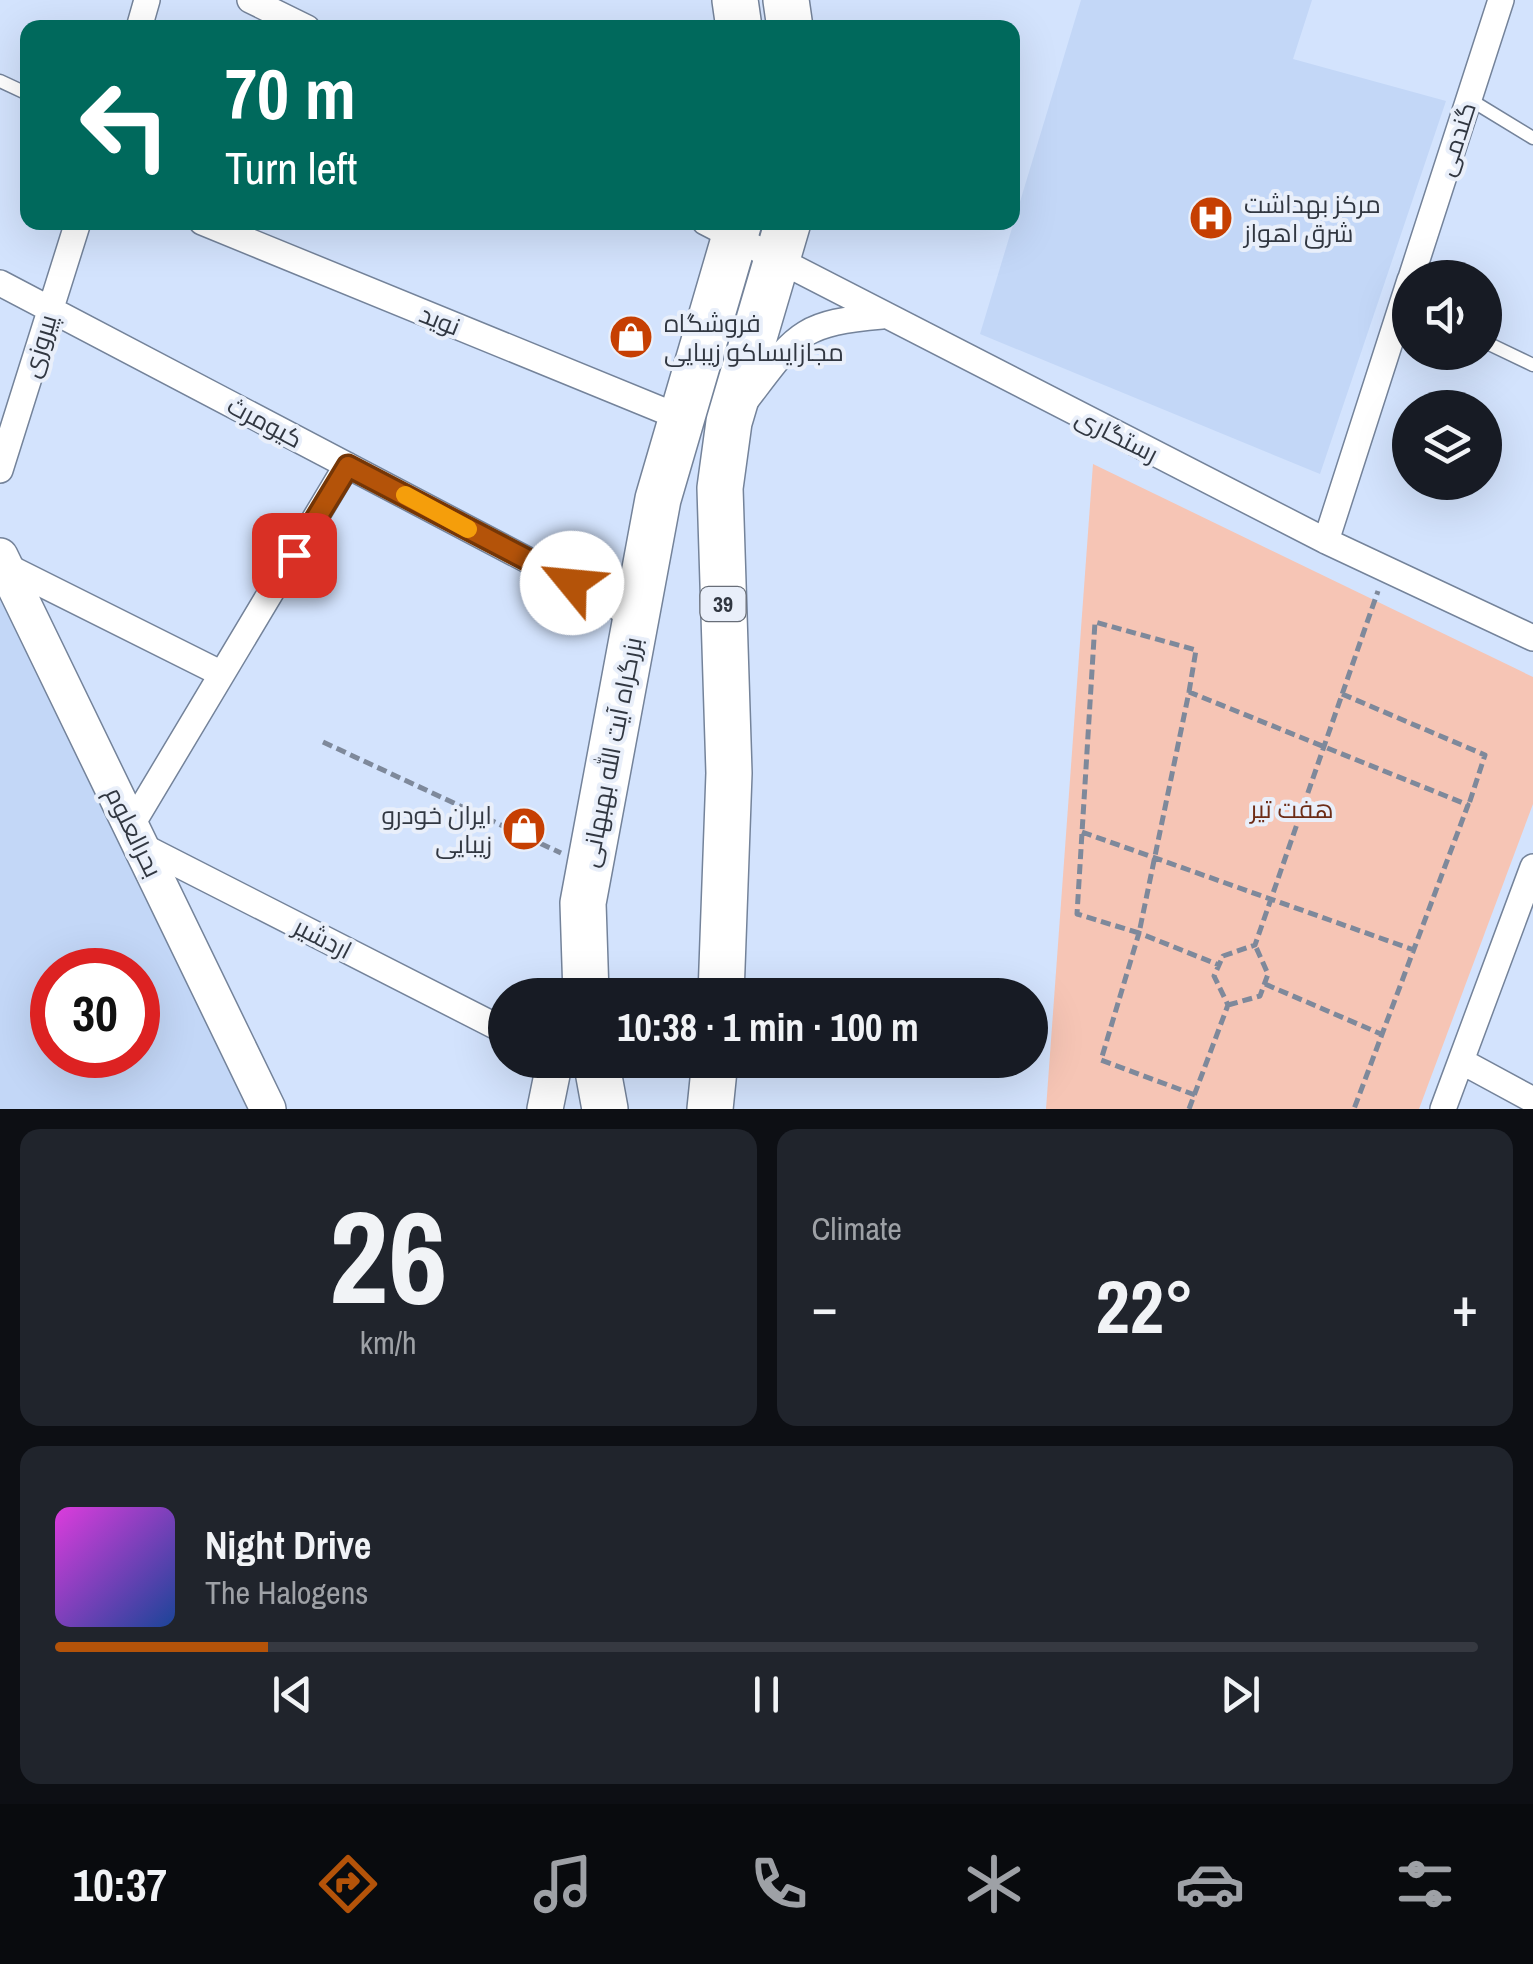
<!DOCTYPE html>
<html lang="en">
<head>
<meta charset="utf-8">
<style>
	body { margin:0; font-family:"Archivo Narrow",Cairo,sans-serif; background:#20242c; color:#f1f3f6; height:100vh; display:flex; flex-direction:column; font-size:38px; white-space:nowrap }
	* { box-sizing:border-box; margin:0 }
	p { font-size:32px; color:#9ea1a6 }
	.icon { flex:none; width:55px; height:55px; fill:none; stroke:currentColor; stroke-width:2; stroke-linecap:round; stroke-linejoin:round }
	.map { position:relative; height:1109px; overflow:hidden }
	.panel { display:flex; flex-direction:column; gap:20px; padding:20px; background:#0d0f14; flex:1 }
	.panel>* { flex:none }
	.hud { position:absolute; left:20px; top:20px; width:1000px; height:210px; border-radius:20px; box-shadow:0 10px 40px #0002; background:#00695c; color:#fff; overflow:hidden }
	.fabs { position:absolute; left:1392px; top:260px; display:grid; gap:20px }
	.fabs a { display:grid; place-items:center; width:110px; height:110px; border-radius:50%; background:#171b24; box-shadow:0 10px 40px #0002; font-size:50px }
	.speed { position:absolute; left:30px; top:948px; display:flex; gap:20px; font-size:50px; font-weight:700; text-align:center }
	.speed>* { display:grid; place-content:center; width:130px; height:130px; border-radius:50%; background:#171b24; box-shadow:0 10px 40px #0002; line-height:1 }
	.speed .limit { border:15px solid #d22; background:#fff; color:#111 }
	.pin { position:absolute; display:grid; place-items:center; width:85px; height:85px; color:#fff; margin:-42px; border-radius:20px; box-shadow:0 5px 15px #0006 }
	.me { position:absolute; width:110px; margin:-55px; rotate:298deg; stroke-linejoin:round; filter:drop-shadow(0 0 8px #0008) }
	.turn { display:flex; align-items:center; gap:35px; height:210px; padding:0 40px; font-size:45px }
	.turn .icon { width:130px; height:130px; stroke-width:2.5 }
	.turn b { display:block; font-size:70px; line-height:85px }
	.big { font-size:75px; font-weight:700; line-height:1.1 }
	.panel .widget { flex:1; display:flex; flex-direction:column; justify-content:center; gap:15px; min-width:0; padding:0 35px; border-radius:20px; background:#20242c }
	.panel .dial { align-items:center; gap:0 }
	.dial b { font-size:130px; line-height:1 }
	.song { display:flex; align-items:center; gap:30px }
	.cover { width:120px; height:120px; border-radius:15px; background:linear-gradient(135deg,hsl(300 70% 55%),hsl(220 70% 35%)) }
	.played { height:10px; border-radius:5px; background:linear-gradient(90deg,#b45309 15%,#363941 15%) }
	.keys { display:flex; justify-content:space-around; direction:ltr }
	.heat { display:flex; justify-content:space-between; align-items:center; font-size:55px; direction:ltr }
	.panel .tiles { flex:1; display:grid; gap:20px; grid-template-columns:1fr 1fr }
	.widget:last-child { grid-column:span 2 }
	.trip { position:absolute; left:488px; top:978px; width:560px; height:100px; border-radius:50px; background:#171b24; box-shadow:0 10px 40px #0002; font-weight:700; line-height:100px; text-align:center }
	.tabs { display:flex; height:160px; justify-content:space-around; align-items:center; background:#090b0e; color:#9ea1a6 }
	.tabs .icon { width:70px; height:70px }
	.tabs .active { color:#b45309 }
	.tabs b { font-size:45px; color:#f1f3f6 }
	.map>svg:first-child { display:block }
</style>
</head>
<body>
<div class="map">
<svg width="1533" height="1109" viewBox="0 0 1533 1109">
	<rect width="100%" height="100%" fill="#d3e3fd"/>
	<path fill="#c3d7f7" fill-rule="evenodd" d="M1081,0H1312L1293,59L1446,101L1320,474L980,334Z
		M0,592L252,1109H0ZM52,970H138V1055H52Z"/>
	<path fill="#f6c5b5" d="M1093,464L1533,677V804L1419,1109H1046Z"/>
	<g fill="none" stroke-linecap="round" stroke-linejoin="round">
		<defs>
			<path id="lane" d="M0,81L28,94
				M1469,99L1533,138
				M1485,342L1533,365"/>
			<path id="street" d="M250,0L307,28
				M139,28L147,0
				M202,222L679,417
				M705,222L1326,541L1533,638
				M1411,278L1501,0
				M0,283L636,617
				M747,399C796,335 799,323 882,316
				M0,470L78,222
				M1326,541L1410,280
				M4,565L222,674
				M131,826L347,465
				M140,845L505,1031
				M1461,1061L1533,1100
				M1443,1109L1533,867"/>
			<path id="secondary" d="M0,556L268,1109
				M545,1109L555,1060"/>
			<path id="highway" d="M735,0L739,28
				M786,0L790,28
				M586,995L583,903L658,499L739,222
				M721,995L729,773L720,488L729,422L788,222
				M596,1060L605,1109
				M710,1109L715,1060"/>
		</defs>
		<use href="#lane" stroke="#74839a" stroke-width="15"/>
		<use href="#street" stroke="#74839a" stroke-width="28"/>
		<use href="#secondary" stroke="#74839a" stroke-width="38"/>
		<use href="#highway" stroke="#74839a" stroke-width="48"/>
		<path stroke="#7e899b" stroke-width="5" stroke-dasharray="10 5" stroke-linecap="butt" d="M1189,692L1196,650L1095,622L1077,914L1139,933L1189,692L1468,805L1354,1109
			M1342,694L1485,755L1469,804
			M323,742L561,853
			M1082,832L1414,950
			M1265,984L1381,1034
			M1228,1005L1260,996L1268,974L1255,945
			M1195,1095L1101,1060L1139,933L1219,965
			M1189,1109L1228,1005L1214,976L1223,956L1255,945L1378,591"/>
		<use href="#lane" stroke="#fff" stroke-width="12"/>
		<use href="#street" stroke="#fff" stroke-width="25"/>
		<use href="#secondary" stroke="#fff" stroke-width="35"/>
		<use href="#highway" stroke="#fff" stroke-width="45"/>
	</g>
	<g fill="none" stroke-linecap="round" stroke-linejoin="round">
		<defs>
			<path id="route" d="M294,555L348,466L572,583"/>
		</defs>
		<use href="#route" stroke="#753606" stroke-width="25"/>
		<use href="#route" stroke="#b45309" stroke-width="18"/>
		<path stroke="#f59e0b" stroke-width="18" d="M405,495L468,529"/>
	</g>
	<defs>
		<symbol id="hospital-disc" viewBox="-11 -11 22 22"><circle r="9.5" fill="#c63f02" stroke="#e9effa"/><path d="M-5-5h3v3.5h4V-5h3V5h-3V1.5h-4V5h-3Z" fill="#fff"/></symbol>
		<symbol id="shop-disc" viewBox="-11 -11 22 22"><circle r="9.5" fill="#c63f02" stroke="#e9effa"/><path d="M-5-2.5h2.3a2.7 3.5 0 0 1 5.4 0H5L5.5 6h-11ZM-1.5-2.5h3a1.5 2.3 0 0 0-3 0Z" fill="#fff"/></symbol>
	</defs>
	<g fill-rule="evenodd">
		<use href="#hospital-disc" x="1186" y="193" width="50" height="50"/>
		<use href="#shop-disc" x="606" y="312" width="50" height="50"/>
		<use href="#shop-disc" x="499" y="804" width="50" height="50"/>
	</g>
	<g text-anchor="middle" dominant-baseline="central" stroke-width="8" stroke-linejoin="round" paint-order="stroke">
		<rect fill="#e9effa" stroke="#686e78" stroke-width="2.5" x="700.5" y="587" width="45" height="34" rx="8"/>
		<g font-size="22" font-weight="bold" fill="#313741">
			<text x="723" y="604">39</text>
		</g>
		<g font-size="25" fill="#313741" stroke="#e9effa">
			<text transform="translate(1456 139) rotate(-72)">گندمی</text>
			<text transform="translate(440 320) rotate(22)">نوید</text>
			<text transform="translate(39 346) rotate(-73)">پیروزی</text>
			<text transform="translate(265 422) rotate(28)">کیومرث</text>
			<text transform="translate(1117 435) rotate(27)">رستگاری</text>
			<text transform="translate(611 752) rotate(-79)">بزرگراه آیت الله بهبهانی</text>
			<text transform="translate(134 832) rotate(64)">بحرالعلوم</text>
			<text transform="translate(323 938) rotate(27)">اردشیر</text>
		</g>
		<g font-size="25" fill="#313741" stroke="#e9effa" text-anchor="start">
			<text x="1244" y="204">مرکز بهداشت<tspan x="1244" dy="29">شرق اهواز</tspan></text>
			<text x="664" y="323">فروشگاه<tspan x="664" dy="29">مجازایساکو زیبایی</tspan></text>
			<text x="492" y="815" text-anchor="end">ایران خودرو<tspan x="492" dy="29">زیبایی</tspan></text>
		</g>
		<g font-size="25" fill="#6d2c16" stroke="#e9effa">
			<text x="1292" y="809">هفت تیر</text>
		</g>
	</g>
</svg>
<div class="fabs">
<a><svg class="icon" aria-label="sound" viewBox="0 0 24 24"><path d="M4 9h4l5-4v14l-5-4H4zM17 9q2 3 0 6"/></svg></a>
<a><svg class="icon" aria-label="layers" viewBox="0 0 24 24"><path d="M12 4l9 5-9 5-9-5zM3 14l9 5 9-5"/></svg></a>
</div>
<div class="speed"><div class="limit">30</div></div>
<div class="pin" style="left:294px;top:555px;background:#d93025"><svg class="icon" aria-label="arrive" viewBox="0 0 24 24"><path d="M6 21V4h12l-3 4 3 4H6"/></svg></div>
<svg class="me" style="left:572px;top:583px" viewBox="-20 -20 40 40"><circle r="19" fill="#fff"/><path d="M0-13L10 11 0 6-10 11z" fill="#b45309"/></svg>
<div class="trip">10:38 · 1 min · 100 m</div>
<div class="hud">
<div class="turn"><svg class="icon" aria-label="left" viewBox="0 0 24 24"><path d="M17 20v-9H6M10 6l-5 5 5 5"/></svg><div><b>70 m</b>Turn left</div></div>
</div>
</div>
<section class="panel">
<div class="tiles">
<div class="widget dial"><b>26</b><p>km/h</p></div>
<div class="widget"><p>Climate</p>
<div class="heat"><a>−</a><b class="big">22°</b><a>+</a></div>
</div>
<div class="widget">
<div class="song"><i class="cover"></i><div><b>Night Drive</b><p>The Halogens</p></div></div>
<div class="played"></div>
<div class="keys"><svg class="icon" aria-label="previous" viewBox="0 0 24 24"><path d="M18 5L8 12l10 7zM5 5v14"/></svg><svg class="icon" aria-label="pause" viewBox="0 0 24 24"><path d="M8 5v14M16 5v14"/></svg><svg class="icon" aria-label="next" viewBox="0 0 24 24"><path d="M6 5l10 7-10 7zM19 5v14"/></svg></div>
</div>
</div>
</section>
<nav class="tabs">
<b>10:37</b>
<svg class="icon active" aria-label="directions" viewBox="0 0 24 24"><path d="M12 3l9 9-9 9-9-9zM9 14v-3h6M13 9l2 2-2 2"/></svg>
<svg class="icon" aria-label="music" viewBox="0 0 24 24"><path d="M9 18V5l10-2v13"/><circle cx="6" cy="18" r="3"/><circle cx="16" cy="16" r="3"/></svg>
<svg class="icon" aria-label="phone" viewBox="0 0 24 24"><path d="M5 4h4l2 5-3 2q2 4 5 5l2-3 5 2v4C11 20 4 13 5 4z"/></svg>
<svg class="icon" aria-label="climate" viewBox="0 0 24 24"><path d="M12 3v18M4 7l16 10M4 17L20 7"/></svg>
<svg class="icon" aria-label="car" viewBox="0 0 24 24"><path d="M5 17H2v-5l4-1 3-4h7l3 4 3 1v5h-3M9 17h6M6 11h13"/><circle cx="7" cy="17" r="2"/><circle cx="17" cy="17" r="2"/></svg>
<svg class="icon" aria-label="filters" viewBox="0 0 24 24"><path d="M4 7h16M4 17h16"/><circle cx="9" cy="7" r="2"/><circle cx="15" cy="17" r="2"/></svg>
</nav>
</body>
</html>
